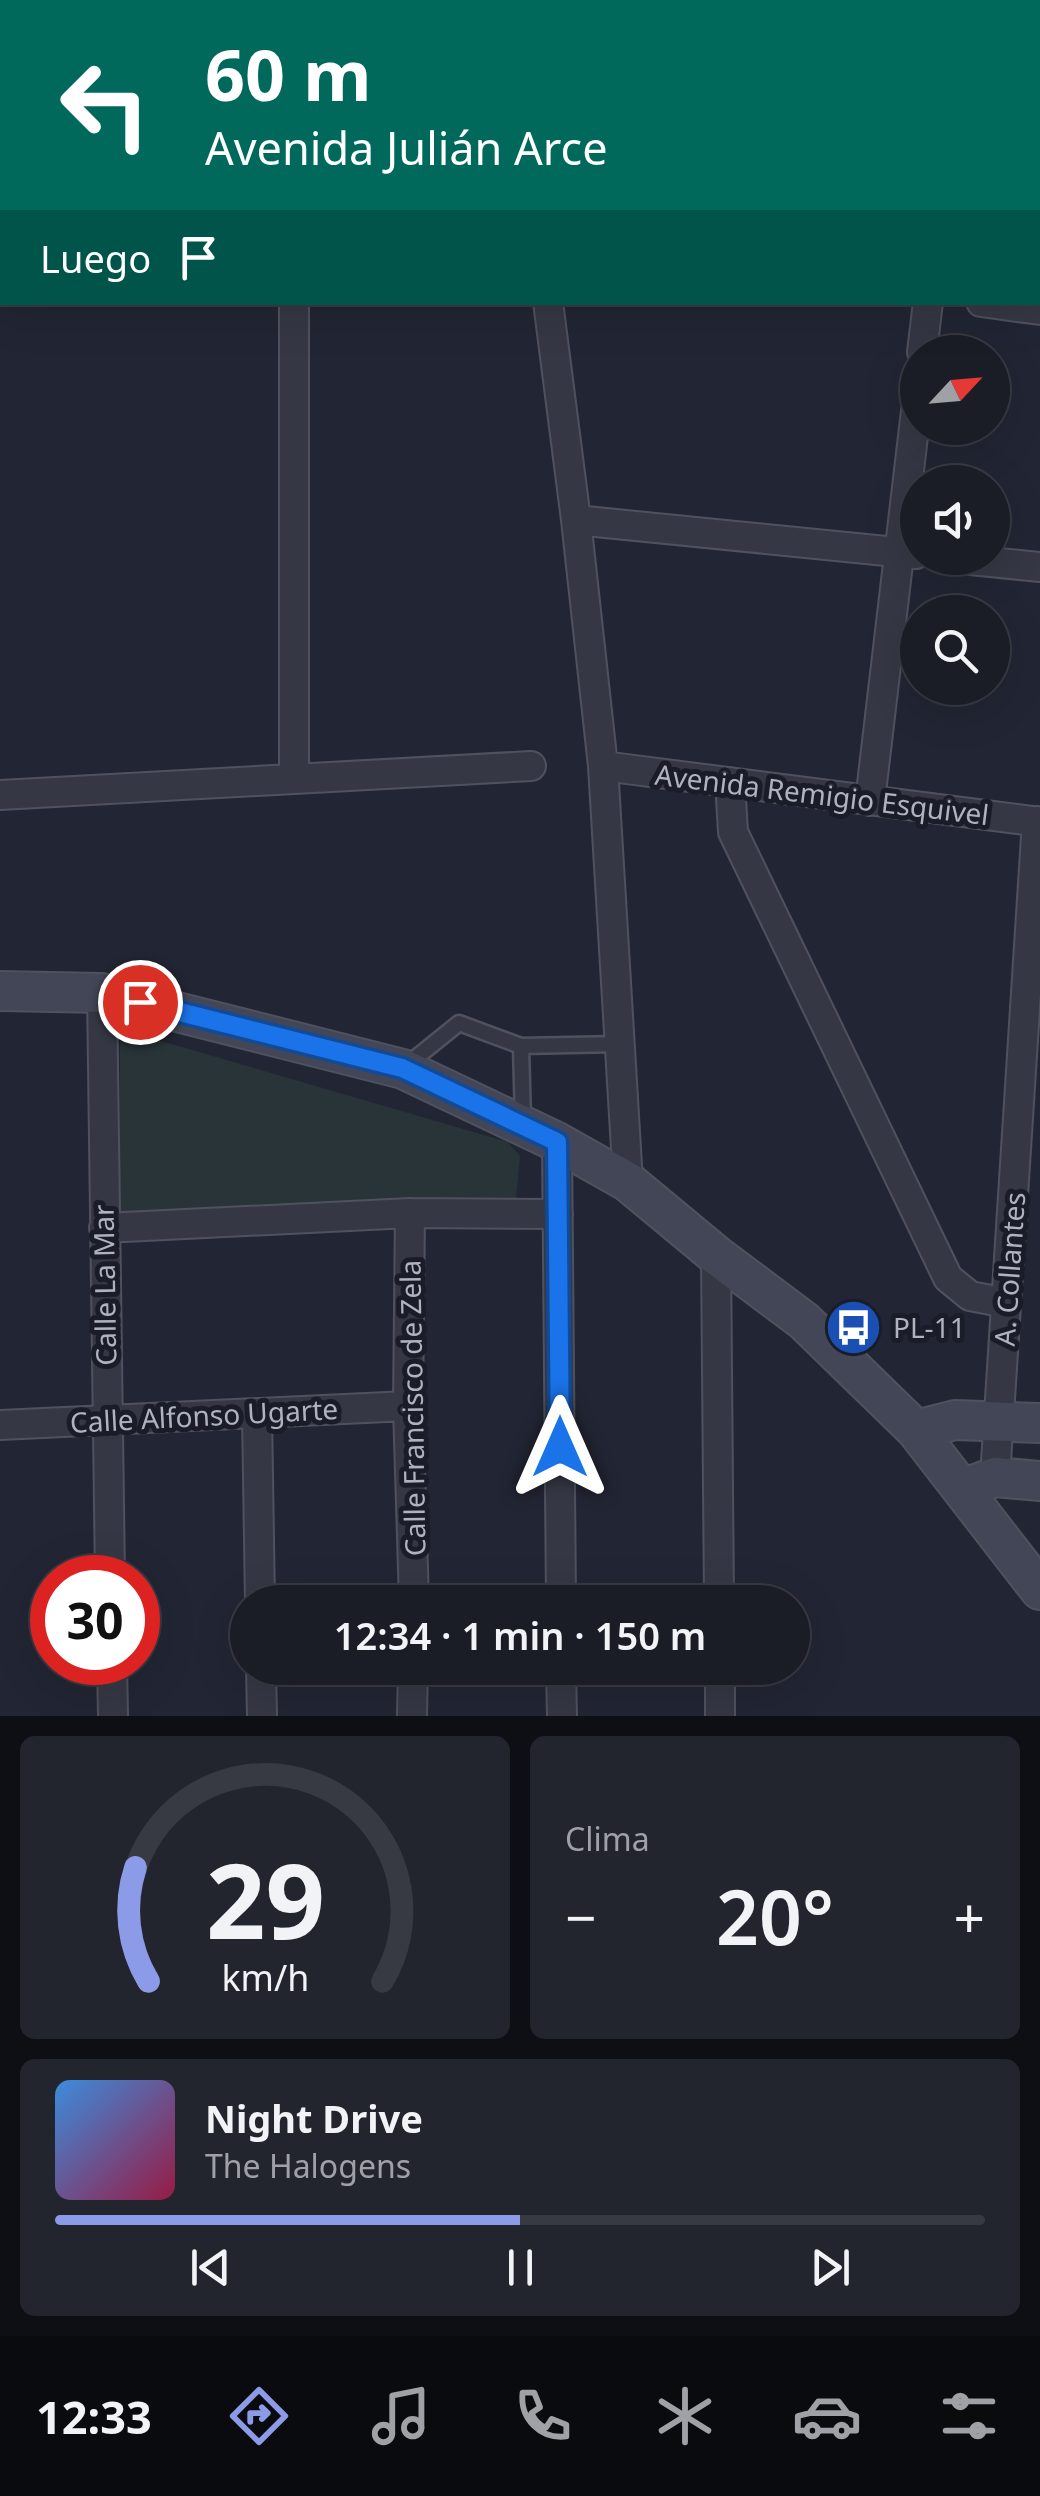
<!DOCTYPE html>
<html lang="es">
<head>
<meta charset="utf-8">
<style>
	body { margin:0; font-family:"Noto Sans",sans-serif; background:#23252e; color:#f1f3f6; height:100vh; display:flex; flex-direction:column; font-size:38px; white-space:nowrap }
	* { box-sizing:border-box; margin:0 }
	p { font-size:32px; color:#9fa1a7 }
	.icon { flex:none; width:55px; height:55px; fill:none; stroke:currentColor; stroke-width:2; stroke-linecap:round; stroke-linejoin:round }
	.map { position:relative; height:1716px; overflow:hidden }
	.drawer { display:flex; flex-direction:column; gap:20px; padding:20px; background:#0e0f15; flex:1 }
	.drawer>* { flex:none }
	.hud { position:absolute; left:0px; top:0px; width:1040px; height:305px; box-shadow:0 10px 40px #0002,0 0 0 2px #383a43; background:#00695c; color:#fff; overflow:hidden }
	.needle { width:65px; rotate:64deg }
	.tools { position:absolute; left:900px; top:335px; display:grid; gap:20px }
	.tools a { display:grid; place-items:center; width:110px; height:110px; border-radius:50%; background:#1a1c26; box-shadow:0 10px 40px #0002,0 0 0 2px #383a43; font-size:50px }
	.speed { position:absolute; left:30px; top:1555px; display:flex; gap:20px; font-size:50px; font-weight:700; text-align:center }
	.speed>* { display:grid; place-content:center; width:130px; height:130px; border-radius:50%; background:#1a1c26; box-shadow:0 10px 40px #0002,0 0 0 2px #383a43; line-height:1 }
	.speed .limit { border:15px solid #d22; background:#fff; color:#111 }
	.pin { position:absolute; display:grid; place-items:center; width:85px; height:85px; color:#fff; margin:-42px; border:5px solid #fff; border-radius:50%; box-shadow:0 2px 10px #0007 }
	.me { position:absolute; width:110px; margin:-55px; rotate:0deg; stroke-linejoin:round; filter:drop-shadow(0 0 8px #0008) }
	.turn { display:flex; align-items:center; gap:35px; height:210px; padding:0 40px; font-size:45px }
	.turn .icon { width:130px; height:130px; stroke-width:2.5 }
	.turn b { display:block; font-size:70px; line-height:85px }
	.then { display:flex; align-items:center; height:95px; padding:0 40px; background:#0003; gap:20px; font-size:38px }
	.big { font-size:75px; font-weight:600; line-height:1.1 }
	.drawer .widget { flex:1; display:flex; flex-direction:column; justify-content:center; gap:15px; min-width:0; padding:0 35px; border-radius:15px; background:#23252e }
	.drawer .dial { align-items:center; gap:0 }
	.dial svg { height:260px; overflow:visible; fill:none; stroke:#383a43; stroke-width:7; stroke-linecap:round; text-anchor:middle }
	.dial text { fill:#f1f3f6; stroke:none }
	.song { display:flex; align-items:center; gap:30px }
	.cover { width:120px; height:120px; border-radius:15px; background:linear-gradient(135deg,hsl(210 70% 55%),hsl(340 70% 35%)) }
	.played { height:10px; border-radius:5px; background:linear-gradient(90deg,#8c9be8 50%,#383a43 50%) }
	.keys { display:flex; justify-content:space-around; direction:ltr }
	.heat { display:flex; justify-content:space-between; align-items:center; font-size:55px; direction:ltr }
	.drawer .tiles { flex:1; display:grid; gap:20px; grid-template-columns:1fr 1fr }
	.widget:last-child { grid-column:span 2 }
	.trip { position:absolute; left:230px; top:1585px; width:580px; height:100px; border-radius:50px; background:#1a1c26; box-shadow:0 10px 40px #0002,0 0 0 2px #383a43; font-weight:600; line-height:100px; text-align:center }
	.tabs { display:flex; height:160px; justify-content:space-around; align-items:center; background:#0a0b0f; color:#9fa1a7 }
	.tabs .icon { width:70px; height:70px }
	.tabs .active { color:#8c9be8 }
	.tabs b { font-size:45px; color:#f1f3f6 }
	.map>svg:first-child { display:block }
</style>
</head>
<body>
<div class="map">
<svg width="1040" height="1716" viewBox="0 0 1040 1716">
	<rect width="100%" height="100%" fill="#222533"/>
	<path fill="#283438" d="M120,1029L508,1142L520,1156L516,1198L120,1217Z"/>
	<g fill="none" stroke-linecap="round" stroke-linejoin="round">
		<defs>
			<path id="lane" d="M521,1046L619,1044
				M407,1065L459,1023L521,1046L523,1121"/>
			<path id="street" d="M132,0V2
				M294,0V2
				M573,2L574,0
				M954,2L955,0
				M0,40H2
				M1038,69H1040
				M0,222H2
				M294,302V779
				M548,302L576,520L603,766L628,1182
				M981,302L1040,310
				M922,352L928,302
				M576,520L916,554
				M950,558L1040,567
				M603,766L1040,822
				M730,782L733,832L948,1278L970,1296L1006,1303
				M0,795L531,766
				M870,801L918,394
				M102,993L110,1578
				M557,1142L561,1602
				M410,1213L408,1406L414,1602
				M104,1228L410,1213L558,1214
				M716,1255L719,1602
				M257,1413L260,1602
				M0,1425L408,1406
				M995,1477L1037,821
				M112,1662L113,1716
				M261,1668L262,1716
				M561,1668L562,1716
				M720,1668V1716
				M412,1716L413,1668"/>
			<path id="secondary" d="M0,991L102,993L403,1069L557,1142L628,1182L716,1255L804,1321L916,1430L1040,1590
				M916,1430L955,1420L1040,1423
				M962,1489L995,1477L1040,1481"/>
		</defs>
		<use href="#lane" stroke="#4f525e" stroke-width="19"/>
		<use href="#street" stroke="#4f525e" stroke-width="32"/>
		<use href="#secondary" stroke="#4f525e" stroke-width="42"/>
		<use href="#lane" stroke="#353844" stroke-width="14"/>
		<use href="#street" stroke="#353844" stroke-width="28"/>
		<use href="#secondary" stroke="#434656" stroke-width="38"/>
	</g>
	<g fill="none" stroke-linecap="round" stroke-linejoin="round">
		<defs>
			<path id="route" d="M140,1002L402,1068L557,1142L560,1447"/>
		</defs>
		<use href="#route" stroke="#114b97" stroke-width="25"/>
		<use href="#route" stroke="#1a73e8" stroke-width="18"/>
	</g>
	<defs>
		<symbol id="bus-disc" viewBox="-11 -11 22 22"><circle r="9.5" fill="#1a4fb4" stroke="#1a1d28"/><path d="M-5-6H5V4H4V6H2V4H-2V6H-4V4H-5ZM-3.5-4V0h7V-4ZM-3.5 1.2v1.5H-2V1.2ZM2 1.2v1.5H3.5V1.2Z" fill="#fff"/></symbol>
	</defs>
	<g fill-rule="evenodd">
		<use href="#bus-disc" x="822" y="1296" width="63" height="63"/>
	</g>
	<g text-anchor="middle" dominant-baseline="central" stroke-width="10" stroke-linejoin="round" paint-order="stroke">
		<g font-size="28" fill="#afb2c0" stroke="#1a1d28">
			<text transform="translate(822 794) rotate(7)">Avenida Remigio Esquivel</text>
			<text transform="translate(1009 1269) rotate(-86)">A. Collantes</text>
			<text transform="translate(104 1285) rotate(-91)">Calle La Mar</text>
			<text transform="translate(412 1408) rotate(-91)">Calle Francisco de Zela</text>
			<text transform="translate(204 1415) rotate(-3)">Calle Alfonso Ugarte</text>
		</g>
		<g font-size="28" fill="#afb2c0" stroke="#1a1d28" text-anchor="start">
			<text x="893" y="1327">PL-11</text>
		</g>
	</g>
</svg>
<div class="tools">
<a><svg class="needle" viewBox="-14 -14 28 28"><path d="M0-13l5 13h-10z" fill="#e53935"/><path d="M0 13l5-13h-10z" fill="#9fa1a7"/></svg></a>
<a><svg class="icon" aria-label="sound" viewBox="0 0 24 24"><path d="M4 9h4l5-4v14l-5-4H4zM17 9q2 3 0 6"/></svg></a>
<a><svg class="icon" aria-label="search" viewBox="0 0 24 24"><circle cx="10" cy="10" r="6"/><path d="M15 15l6 6"/></svg></a>
</div>
<div class="speed"><div class="limit">30</div></div>
<div class="pin" style="left:140px;top:1002px;background:#d93025"><svg class="icon" aria-label="arrive" viewBox="0 0 24 24"><path d="M6 21V4h12l-3 4 3 4H6"/></svg></div>
<svg class="me" style="left:560px;top:1447px" viewBox="-20 -20 40 40"><path d="M0-17L14 15 0 8-14 15z" fill="#1a73e8" stroke="#fff" stroke-width="4"/></svg>
<div class="trip">12:34 · 1 min · 150 m</div>
<div class="hud">
<div class="turn"><svg class="icon" aria-label="left" viewBox="0 0 24 24"><path d="M17 20v-9H6M10 6l-5 5 5 5"/></svg><div><b>60 m</b>Avenida Julián Arce</div></div>
<div class="then">Luego<svg class="icon" aria-label="arrive" viewBox="0 0 24 24"><path d="M6 21V4h12l-3 4 3 4H6"/></svg></div>
</div>
</div>
<section class="drawer">
<div class="tiles">
<div class="widget dial"><svg viewBox="0 0 100 80">
<path d="M14 69A42 42 0 1 1 86 69"/>
<path d="M14 69A42 42 0 0 1 10 34" stroke="#8c9be8"/>
<text x="50" y="56" font-size="32" font-weight="700">29</text>
<text x="50" y="72" font-size="11">km/h</text>
</svg></div>
<div class="widget"><p>Clima</p>
<div class="heat"><a>−</a><b class="big">20°</b><a>+</a></div>
</div>
<div class="widget">
<div class="song"><i class="cover"></i><div><b>Night Drive</b><p>The Halogens</p></div></div>
<div class="played"></div>
<div class="keys"><svg class="icon" aria-label="previous" viewBox="0 0 24 24"><path d="M18 5L8 12l10 7zM5 5v14"/></svg><svg class="icon" aria-label="pause" viewBox="0 0 24 24"><path d="M8 5v14M16 5v14"/></svg><svg class="icon" aria-label="next" viewBox="0 0 24 24"><path d="M6 5l10 7-10 7zM19 5v14"/></svg></div>
</div>
</div>
</section>
<nav class="tabs">
<b>12:33</b>
<svg class="icon active" aria-label="directions" viewBox="0 0 24 24"><path d="M12 3l9 9-9 9-9-9zM9 14v-3h6M13 9l2 2-2 2"/></svg>
<svg class="icon" aria-label="music" viewBox="0 0 24 24"><path d="M9 18V5l10-2v13"/><circle cx="6" cy="18" r="3"/><circle cx="16" cy="16" r="3"/></svg>
<svg class="icon" aria-label="phone" viewBox="0 0 24 24"><path d="M5 4h4l2 5-3 2q2 4 5 5l2-3 5 2v4C11 20 4 13 5 4z"/></svg>
<svg class="icon" aria-label="climate" viewBox="0 0 24 24"><path d="M12 3v18M4 7l16 10M4 17L20 7"/></svg>
<svg class="icon" aria-label="car" viewBox="0 0 24 24"><path d="M5 17H2v-5l4-1 3-4h7l3 4 3 1v5h-3M9 17h6M6 11h13"/><circle cx="7" cy="17" r="2"/><circle cx="17" cy="17" r="2"/></svg>
<svg class="icon" aria-label="filters" viewBox="0 0 24 24"><path d="M4 7h16M4 17h16"/><circle cx="9" cy="7" r="2"/><circle cx="15" cy="17" r="2"/></svg>
</nav>
</body>
</html>
